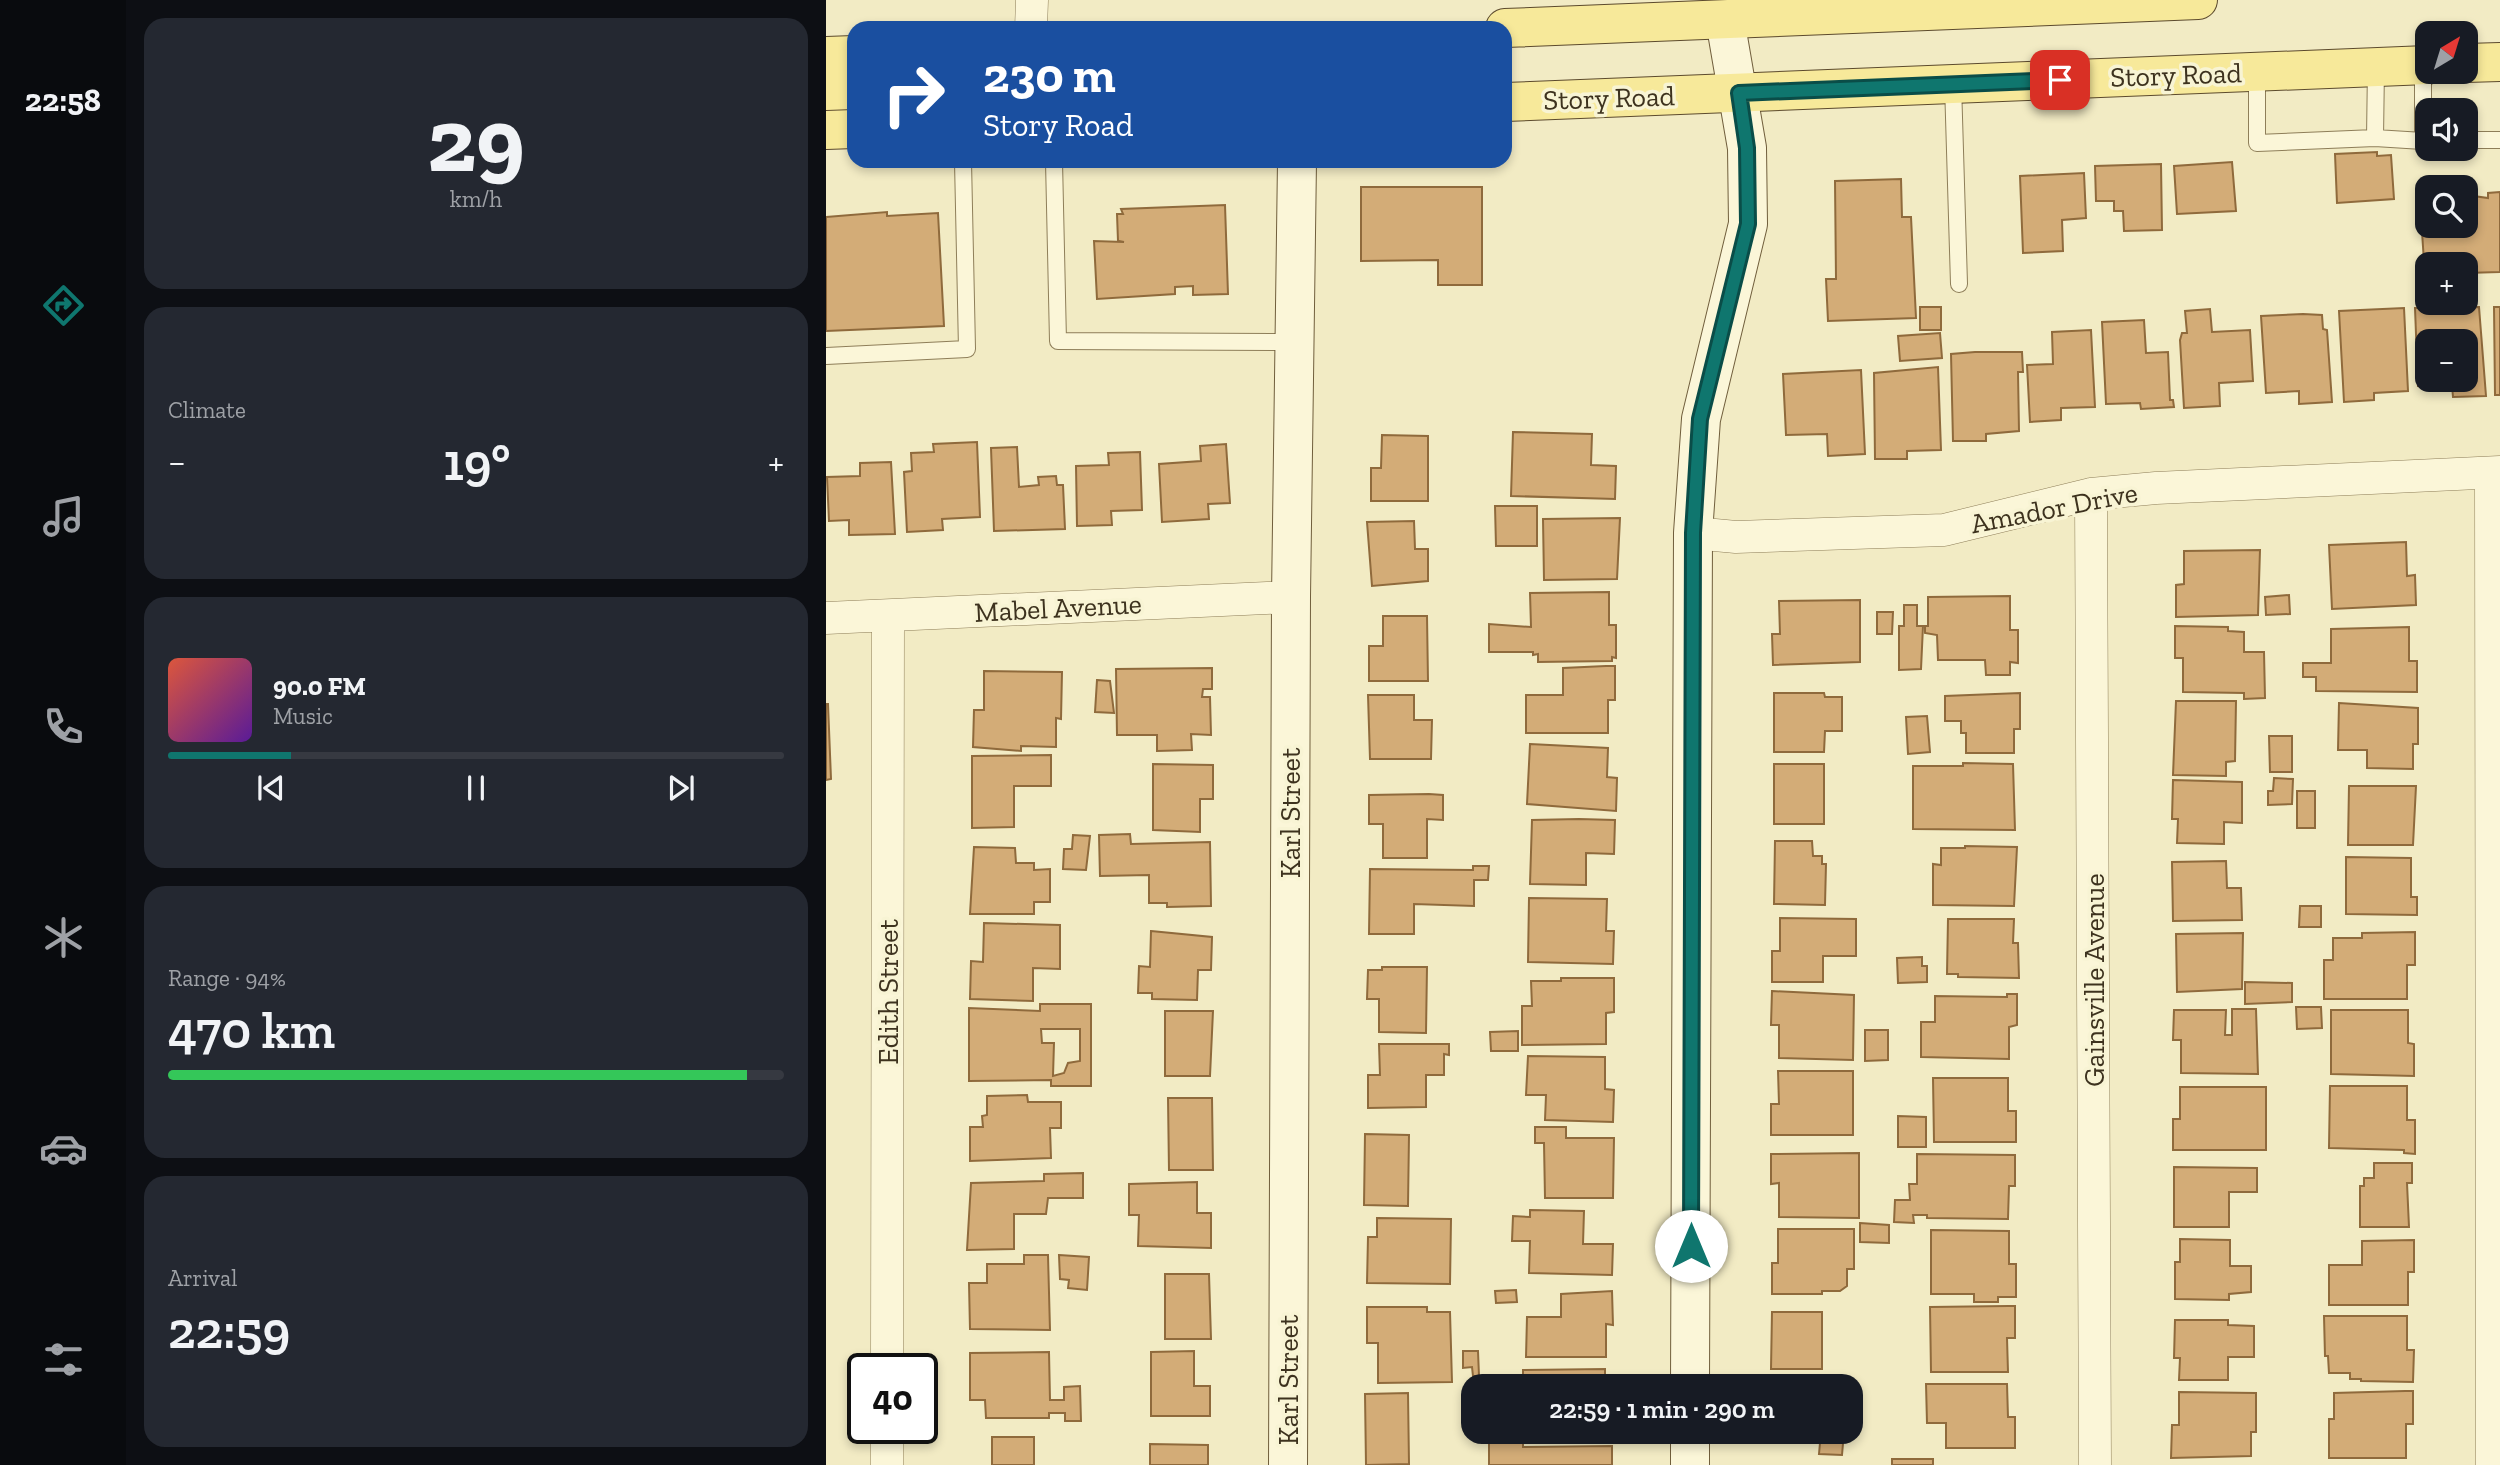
<!DOCTYPE html>
<html lang="en">
<head>
<meta charset="utf-8">
<style>
	body { margin:0; font-family:"Zilla Slab",serif; background:#242831; color:#f1f3f6; height:100vh; display:flex; flex-direction:column; font-size:26px; white-space:nowrap }
	* { box-sizing:border-box; margin:0 }
	p { font-size:23px; color:#9ea1a6 }
	.icon { flex:none; width:38px; height:38px; fill:none; stroke:currentColor; stroke-width:2; stroke-linecap:round; stroke-linejoin:round }
	.map { position:relative; flex:1; overflow:hidden }
	.sheet { display:flex; flex-direction:column; gap:18px; padding:18px; background:#0d0f14; width:700px }
	.sheet>* { flex:none }
	.top-card { position:absolute; left:21px; top:21px; width:665px; height:147px; border-radius:21px; box-shadow:0 4px 10px #0003; background:#1a4fa0; color:#fff; overflow:hidden }
	.needle { width:46px; rotate:38deg }
	.fabs { position:absolute; left:1589px; top:21px; display:grid; gap:14px }
	.fabs a { display:grid; place-items:center; width:63px; height:63px; border-radius:14px; background:#171b24; box-shadow:0 4px 10px #0003; font-size:35px }
	.speed { position:absolute; left:21px; top:1353px; display:flex; gap:14px; font-size:35px; font-weight:700; text-align:center }
	.speed>* { display:grid; place-content:center; width:91px; height:91px; border-radius:50%; background:#171b24; box-shadow:0 4px 10px #0003; line-height:1 }
	.speed .limit { border:4px solid #111; border-radius:10px; background:#fff; color:#111 }
	.pin { position:absolute; display:grid; place-items:center; width:60px; height:60px; color:#fff; margin:-30px; border-radius:14px; box-shadow:0 4px 10px #0006 }
	.me { position:absolute; width:77px; margin:-38px; rotate:0deg; stroke-linejoin:round; filter:drop-shadow(0 0 5px #0008) }
	.turn { display:flex; align-items:center; gap:24px; height:147px; padding:0 21px; font-size:32px }
	.turn .icon { width:91px; height:91px; stroke-width:2.5 }
	.turn b { display:block; font-size:49px; line-height:60px }
	.big { font-size:52px; font-weight:600; line-height:1.1 }
	.sheet .card { flex:1; display:flex; flex-direction:column; justify-content:center; gap:10px; min-width:0; padding:0 24px; border-radius:21px; background:#242831 }
	.sheet .dial { align-items:center; gap:0 }
	.dial b { font-size:91px; line-height:1 }
	.song { display:flex; align-items:center; gap:21px }
	.cover { width:84px; height:84px; border-radius:10px; background:linear-gradient(135deg,hsl(10 70% 55%),hsl(270 70% 35%)) }
	.played { height:7px; border-radius:4px; background:linear-gradient(90deg,#0f766e 20%,#363941 20%) }
	.keys { display:flex; justify-content:space-around; direction:ltr }
	.heat { display:flex; justify-content:space-between; align-items:center; font-size:38px; direction:ltr }
	.charge { height:10px; border-radius:5px; background:linear-gradient(90deg,#34c759 94%,#363941 0) }
	.trip { position:absolute; left:635px; top:1374px; width:402px; height:70px; border-radius:21px; background:#171b24; box-shadow:0 4px 10px #0003; font-weight:600; line-height:70px; text-align:center }
	main { display:flex; flex:1; min-height:0 }
	.tab-bar { display:flex; flex-direction:column; width:126px; justify-content:space-around; align-items:center; background:#090b0e; color:#9ea1a6 }
	.tab-bar .icon { width:49px; height:49px }
	.tab-bar .active { color:#0f766e }
	.tab-bar b { font-size:32px; color:#f1f3f6 }
	.map>svg:first-child { display:block }
</style>
</head>
<body>
<main>
<nav class="tab-bar">
<b>22:58</b>
<svg class="icon active" aria-label="directions" viewBox="0 0 24 24"><path d="M12 3l9 9-9 9-9-9zM9 14v-3h6M13 9l2 2-2 2"/></svg>
<svg class="icon" aria-label="music" viewBox="0 0 24 24"><path d="M9 18V5l10-2v13"/><circle cx="6" cy="18" r="3"/><circle cx="16" cy="16" r="3"/></svg>
<svg class="icon" aria-label="phone" viewBox="0 0 24 24"><path d="M5 4h4l2 5-3 2q2 4 5 5l2-3 5 2v4C11 20 4 13 5 4z"/></svg>
<svg class="icon" aria-label="climate" viewBox="0 0 24 24"><path d="M12 3v18M4 7l16 10M4 17L20 7"/></svg>
<svg class="icon" aria-label="car" viewBox="0 0 24 24"><path d="M5 17H2v-5l4-1 3-4h7l3 4 3 1v5h-3M9 17h6M6 11h13"/><circle cx="7" cy="17" r="2"/><circle cx="17" cy="17" r="2"/></svg>
<svg class="icon" aria-label="filters" viewBox="0 0 24 24"><path d="M4 7h16M4 17h16"/><circle cx="9" cy="7" r="2"/><circle cx="15" cy="17" r="2"/></svg>
</nav>
<section class="sheet">
<div class="card dial"><b>29</b><p>km/h</p></div>
<div class="card"><p>Climate</p>
<div class="heat"><a>−</a><b class="big">19°</b><a>+</a></div>
</div>
<div class="card">
<div class="song"><i class="cover"></i><div><b>90.0 FM</b><p>Music</p></div></div>
<div class="played"></div>
<div class="keys"><svg class="icon" aria-label="previous" viewBox="0 0 24 24"><path d="M18 5L8 12l10 7zM5 5v14"/></svg><svg class="icon" aria-label="pause" viewBox="0 0 24 24"><path d="M8 5v14M16 5v14"/></svg><svg class="icon" aria-label="next" viewBox="0 0 24 24"><path d="M6 5l10 7-10 7zM19 5v14"/></svg></div>
</div>
<div class="card"><p>Range · 94%</p><b class="big">470 km</b><div class="charge"></div></div>
<div class="card"><p>Arrival</p><b class="big">22:59</b></div>
</section>
<div class="map">
<svg width="1674" height="1465" viewBox="0 0 1674 1465">
	<rect width="100%" height="100%" fill="#f2ebc4"/>
	<path fill="#d3ac77" stroke="#8f6a3c" stroke-width="2" fill-rule="evenodd" d="M1551,152V156L1565,155L1568,199L1511,203L1509,154Z
		M1406,162L1410,211L1351,214L1348,166Z
		M1335,164L1336,230L1298,231L1297,211H1288V201H1270L1269,166Z
		M1258,173L1260,218L1236,220L1237,251L1197,253L1194,176Z
		M1075,179L1076,217H1085L1090,318L1002,321L1000,279H1010L1009,181Z
		M535,187H656V285H612V260L535,261Z
		M1674,192V272L1640,273V264L1598,262L1594,201H1601V226H1640V195L1662,198V193Z
		M399,205L402,294L367,295V286L349,287V294L271,299L268,241L298,242L292,241L291,214H297L295,209Z
		M61,212V216L112,213L118,326L0,331V217Z
		M1094,307H1115V330H1094Z
		M1653,307L1660,396L1627,397L1626,385L1592,386L1589,308ZM1601,341H1640V380H1601Z
		M1668,307H1674V395H1669Z
		M1578,308L1582,391L1548,393V400L1518,402L1513,311Z
		M1384,309L1386,332L1424,330L1427,381L1393,383L1394,406L1358,408L1354,340L1356,333H1361L1359,311Z
		M1477,314L1496,315L1497,329L1501,330L1506,402L1473,404V391L1440,393L1435,316Z
		M1318,320L1320,353L1342,352L1344,400H1347L1348,407L1315,409L1314,403L1280,404L1276,322Z
		M1265,330L1269,407L1235,408V420L1204,422L1201,365L1227,364L1226,332Z
		M1114,333L1116,358L1074,361L1072,336Z
		M1149,352H1196L1197,372H1192L1193,431L1160,434V441H1127L1125,354Z
		M1112,367L1115,450L1081,451V459H1049L1048,373Z
		M1035,370L1039,454L1002,456L1001,434L960,435L957,374Z
		M687,432L766,434L765,465L790,466L789,499L685,496Z
		M556,435L602,436V501H545V468H555Z
		M151,442L154,517L116,519L117,530L81,532L78,472L86,471L85,453L108,452L107,444Z
		M400,444L404,503L382,504L383,519L336,522L333,464L375,461L374,446Z
		M191,447L193,487L213,485L212,477L230,476L231,485H237L239,529L168,531L165,448Z
		M314,452L316,510L285,511L286,525L251,526L250,466L283,465L282,453Z
		M65,462L69,534L23,535V520L3,521L1,477L34,476V463Z
		M669,506H711V546H670Z
		M794,518L791,579L718,580L717,519Z
		M588,521L589,549H602V581L546,586L541,522Z
		M1580,542L1581,576L1589,575L1590,605L1506,609L1503,545Z
		M1434,550L1432,615L1350,617V585L1358,584V551Z
		M783,592V625H790V658L786,657V661L712,662V654L707,655V652H663V624L705,627L704,593Z
		M1463,595L1464,614L1440,615L1439,597Z
		M1184,596V630H1192V663L1184,662V675H1160L1159,660H1112L1111,635L1099,633V626H1102V597Z
		M1034,600V662L947,665L946,634H954L953,601Z
		M1078,605H1091V626H1097L1095,669L1073,670V626H1078Z
		M1051,612H1067L1066,634H1051Z
		M557,616H601L602,681H543V646H557Z
		M1349,626L1402,627V631L1418,632V652H1438L1439,698L1418,699V693L1357,692V658H1349Z
		M1583,627V661H1591V692L1490,691V677H1477V663H1505V629Z
		M780,666H789V700H782V733H700V695H737V668Z
		M386,668V689H377L376,697H384L385,735L365,734L366,750L331,751V735H291L290,669Z
		M158,671L236,672L235,719L230,718V747L195,746V751L147,747L148,710H158Z
		M271,680L284,681L288,713L269,712Z
		M948,693H998L999,697H1016V731H999L998,752H948Z
		M1194,693V729H1188V753H1140V733H1135V721H1119V696Z
		M542,695H588V720H606L605,759H544Z
		M1350,701H1410L1409,761L1400,762V776L1347,775Z
		M1513,703L1592,708V744H1587V769L1541,768V750H1512Z
		M0,704H2L5,779L0,780Z
		M1101,716L1104,752L1082,754L1080,717Z
		M1443,736H1466V772H1444Z
		M704,744L782,748L781,777L791,778L790,811L701,804Z
		M225,755V786H188V827L146,828V756Z
		M1137,763L1187,764L1189,830L1087,829V766H1137Z
		M327,764L387,765V799H374V832L327,830Z
		M948,764H998V824H948Z
		M1448,778L1467,779L1466,804L1442,805V791H1447Z
		M1347,780L1416,782V823L1398,822V844L1351,843L1352,819H1346Z
		M1523,786H1590L1587,845H1522Z
		M1471,791H1489V828H1471Z
		M603,794L617,795V820L601,819V858H557V824H543V795Z
		M753,819L789,820L788,854L760,853V885L704,884L706,820Z
		M304,834L305,844L384,842L385,906L341,907V903H323V875L274,876L273,835Z
		M247,835L264,836L260,870L237,869L238,849H246Z
		M949,841H986L987,856H996V864H1000L999,905L948,904Z
		M1139,846L1191,847L1188,906L1107,905V864L1115,865V848H1139Z
		M148,847L189,848L190,863H208V870L224,869V902H208V914H144Z
		M1520,857L1585,858V897H1591V915L1520,914Z
		M1400,861L1401,888H1415L1416,920L1347,921L1346,862Z
		M647,866H663L662,880H648V906L588,904V934H543L544,869L647,870Z
		M703,898L781,899L780,931H788L787,964L702,962Z
		M1474,906H1495V927H1473Z
		M954,918L1030,919V956H997V982H946V951H954Z
		M1122,919H1188L1187,943H1192L1193,978L1132,977V974H1121Z
		M158,923L234,925V969L207,968V1001L144,999L145,961L157,962Z
		M325,931L386,937L385,970H372L371,1000L326,999V993H312L313,966L324,967Z
		M1589,932V965H1581V999H1498V960H1507V938H1536V933Z
		M1417,933L1416,989L1351,992L1350,934Z
		M1096,957V966H1101V982L1072,983L1071,958Z
		M556,967H601L600,1033L553,1032V999H541L542,970H556Z
		M735,978H788V1012L780,1013V1044L696,1045V1006H706L705,981H735Z
		M1419,982L1466,983V1002L1419,1004Z
		M946,991L1028,995L1027,1060L953,1058V1025H945Z
		M1181,994H1191V1025L1183,1027V1059L1095,1057V1022H1109V996L1181,997Z
		M214,1004H265V1086H225V1080L143,1081V1008L214,1011ZM215,1029H254V1061L242,1063L238,1073L227,1076L228,1043H216Z
		M1470,1007H1495L1496,1028L1471,1029Z
		M1406,1009H1430L1432,1074L1355,1073V1040H1347L1348,1010H1400L1399,1035H1406Z
		M1505,1010H1582V1043L1588,1044V1076L1505,1074Z
		M339,1011H387L384,1076H339Z
		M1039,1030H1062V1060L1039,1061Z
		M692,1031V1051H665L664,1032Z
		M553,1044H623V1055L618,1054V1075H600V1107L542,1108V1075H554Z
		M702,1056L779,1057V1089L788,1090L787,1122L719,1120L720,1095H700Z
		M952,1071H1027V1135H945V1104H953Z
		M1107,1078H1182V1111H1190V1142H1108Z
		M1504,1086H1581V1120H1589V1154L1578,1153V1150L1503,1148Z
		M1354,1087H1440V1150H1347V1119H1354Z
		M201,1095L202,1102H235V1128H224L225,1158L144,1161V1127H157L156,1116L161,1115V1096Z
		M342,1098H386L387,1170H343Z
		M1072,1116L1100,1117V1147H1072Z
		M709,1127H740V1138H788L787,1198H719L718,1143H709Z
		M539,1134L583,1135L582,1206L538,1205Z
		M1033,1153V1218L953,1217V1183L945,1184V1154Z
		M1091,1154L1189,1155V1186H1183L1182,1219L1101,1218V1215H1087L1088,1223L1068,1222L1069,1200H1084L1083,1184H1091Z
		M1548,1163H1586V1183H1581L1583,1227H1534V1186H1538V1178H1548Z
		M1348,1167L1431,1168V1192H1403V1227H1348Z
		M257,1173V1198H222L220,1214H188V1249L141,1250L145,1183L218,1181V1174Z
		M371,1182V1213H385V1248L312,1246L313,1215H303V1184Z
		M704,1210L758,1211L757,1244H787L786,1275L703,1273L704,1241H686L687,1216L704,1217Z
		M551,1218L625,1219L624,1284L541,1283L542,1237H551Z
		M1034,1223L1063,1225V1243L1034,1242Z
		M952,1229H1028V1269H1021V1286L1014,1291H996V1294H946V1263H952Z
		M1105,1230L1183,1231V1264H1190V1297H1172V1302H1148V1294H1105Z
		M1354,1239L1404,1240V1266H1425V1292L1403,1294V1300L1349,1299V1262H1354Z
		M1588,1240V1272H1582V1305H1503V1265H1536V1241Z
		M198,1255H222L224,1330L144,1329L143,1283H161V1264H198Z
		M233,1255L263,1257L261,1290L242,1288L243,1280L234,1279Z
		M339,1274H383L385,1339H339Z
		M690,1290L691,1302L670,1303L669,1291Z
		M786,1291L787,1325L780,1324V1357H700L701,1317H735V1294Z
		M1182,1306H1189V1338H1181L1182,1372H1105L1104,1307Z
		M541,1307H601V1312H624L626,1382L552,1383V1343H541Z
		M946,1312H996V1369H945Z
		M1498,1316H1581V1350H1588L1587,1382L1535,1381V1379H1524V1373H1503L1502,1356H1499Z
		M1349,1320H1402V1325L1428,1326V1357H1402V1380H1353L1354,1358H1348Z
		M368,1351V1386H384V1416H325V1352Z
		M637,1351H652L653,1376H647L646,1367L637,1368Z
		M223,1352L224,1400H238V1387L254,1386L255,1421H239V1413H223V1418H160L159,1400H144V1353Z
		M779,1369V1386H697V1370Z
		M946,1383L996,1385V1386H946Z
		M1100,1384H1181L1182,1417H1189V1448H1120V1423H1101Z
		M1579,1391H1587V1424H1580V1458H1503V1419H1508V1393Z
		M1353,1392L1430,1393V1432H1425V1456L1345,1458L1346,1425H1353Z
		M582,1393L583,1464L540,1465L539,1394Z
		M942,1432H1018L1016,1455L993,1454L994,1443L941,1442Z
		M166,1437H208V1465H166Z
		M663,1443H697V1447L786,1446V1465H663Z
		M324,1444L382,1445V1465H324Z
		M1066,1459H1107V1465H1066Z"/>
	<g fill="none" stroke-linecap="round" stroke-linejoin="round">
		<defs>
			<path id="lane" d="M1597,65V141L1601,140
				M1431,72V143L1549,138L1550,67
				M1127,84L1133,284
				M1549,138L1597,141
				M1640,140H1674
				M228,161L232,341L468,342
				M0,356L141,349L137,161"/>
			<path id="street" d="M205,28L206,0
				M1665,473L1666,1465
				M1265,494L1269,1465
				M867,533L910,537L1118,530L1265,494L1330,488L1674,472
				M0,618L465,597
				M61,1368L62,616
				M61,1465V1428"/>
			<path id="secondary" d="M864,1386L867,533L875,419L922,224L921,148L899,20
				M462,1465L465,597L471,161
				M864,1465V1432"/>
			<path id="primary" d="M679,28L1372,0
				M0,56L28,55
				M1640,63L1674,62
				M0,91L28,90
				M679,102L1601,65
				M0,130L28,129"/>
		</defs>
		<use href="#lane" stroke="#8e7e59" stroke-width="18"/>
		<use href="#street" stroke="#8e7e59" stroke-width="33"/>
		<use href="#secondary" stroke="#705e3c" stroke-width="40"/>
		<use href="#primary" stroke="#5c4a2d" stroke-width="40"/>
		<use href="#lane" stroke="#fbf6d8" stroke-width="16"/>
		<use href="#street" stroke="#fbf6d8" stroke-width="32"/>
		<use href="#secondary" stroke="#fbf6d8" stroke-width="38"/>
		<use href="#primary" stroke="#f7e99a" stroke-width="38"/>
	</g>
	<g fill="none" stroke-linecap="round" stroke-linejoin="round">
		<defs>
			<path id="route" d="M865,1246L867,533L874,419L922,224L921,148L913,93L1234,80"/>
		</defs>
		<use href="#route" stroke="#0a4d48" stroke-width="18"/>
		<use href="#route" stroke="#0f766e" stroke-width="12"/>
	</g>
	<g text-anchor="middle" dominant-baseline="central" stroke-width="7" stroke-linejoin="round" paint-order="stroke">
		<g font-size="28" fill="#3d321e" stroke="#f8f4d4">
			<text transform="translate(1350 75) rotate(-2)">Story Road</text>
			<text transform="translate(783 98) rotate(-2)">Story Road</text>
			<text transform="translate(1228 508) rotate(-11)">Amador Drive</text>
			<text transform="translate(232 608) rotate(-3)">Mabel Avenue</text>
			<text transform="translate(464 813) rotate(-90)">Karl Street</text>
			<text transform="translate(1268 980) rotate(-90)">Gainsville Avenue</text>
			<text transform="translate(62 992) rotate(-90)">Edith Street</text>
			<text transform="translate(462 1380) rotate(-90)">Karl Street</text>
		</g>
	</g>
</svg>
<div class="fabs">
<a><svg class="needle" viewBox="-14 -14 28 28"><path d="M0-13l5 13h-10z" fill="#e53935"/><path d="M0 13l5-13h-10z" fill="#9ea1a6"/></svg></a>
<a><svg class="icon" aria-label="sound" viewBox="0 0 24 24"><path d="M4 9h4l5-4v14l-5-4H4zM17 9q2 3 0 6"/></svg></a>
<a><svg class="icon" aria-label="search" viewBox="0 0 24 24"><circle cx="10" cy="10" r="6"/><path d="M15 15l6 6"/></svg></a>
<a>+</a>
<a>−</a>
</div>
<div class="speed"><div class="limit">40</div></div>
<div class="pin" style="left:1234px;top:80px;background:#d93025"><svg class="icon" aria-label="arrive" viewBox="0 0 24 24"><path d="M6 21V4h12l-3 4 3 4H6"/></svg></div>
<svg class="me" style="left:865px;top:1246px" viewBox="-20 -20 40 40"><circle r="19" fill="#fff"/><path d="M0-13L10 11 0 6-10 11z" fill="#0f766e"/></svg>
<div class="trip">22:59 · 1 min · 290 m</div>
<div class="top-card">
<div class="turn"><svg class="icon" aria-label="right" viewBox="0 0 24 24"><path d="M7 20v-9h11M14 6l5 5-5 5"/></svg><div><b>230 m</b>Story Road</div></div>
</div>
</div>
</main>
</body>
</html>
